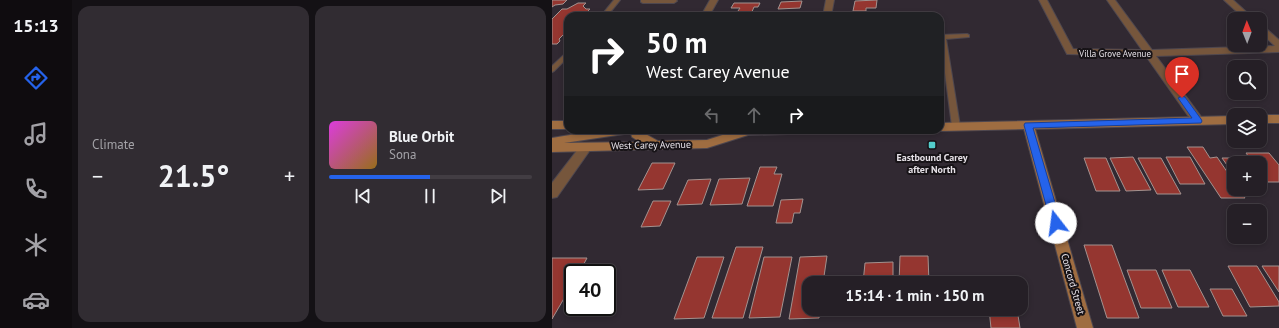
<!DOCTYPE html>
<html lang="en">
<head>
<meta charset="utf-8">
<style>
	body { margin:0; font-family:"PT Sans",sans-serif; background:#312c32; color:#f1f3f6; height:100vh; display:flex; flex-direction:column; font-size:15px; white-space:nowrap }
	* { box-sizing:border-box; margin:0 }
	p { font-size:13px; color:#a3a2a7 }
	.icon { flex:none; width:22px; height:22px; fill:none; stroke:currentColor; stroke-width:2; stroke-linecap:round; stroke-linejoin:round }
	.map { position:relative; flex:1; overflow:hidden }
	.sheet { display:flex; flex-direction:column; gap:6px; padding:6px; background:#141115; width:480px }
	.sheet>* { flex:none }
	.banner { position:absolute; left:12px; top:12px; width:380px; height:122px; border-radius:12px; box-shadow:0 2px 6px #0003,0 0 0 1px #423d43; background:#202124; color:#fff; overflow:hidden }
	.needle { width:26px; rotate:359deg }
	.fabs { position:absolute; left:675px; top:12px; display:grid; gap:8px }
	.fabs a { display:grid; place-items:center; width:40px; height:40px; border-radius:8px; background:#251f26; box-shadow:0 2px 6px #0003,0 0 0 1px #423d43; font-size:20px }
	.speed { position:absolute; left:12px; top:264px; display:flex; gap:8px; font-size:20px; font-weight:700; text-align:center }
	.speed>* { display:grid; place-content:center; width:52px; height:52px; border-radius:50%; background:#251f26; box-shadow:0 2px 6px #0003,0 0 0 1px #423d43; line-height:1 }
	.speed .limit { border:2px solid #111; border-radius:6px; background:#fff; color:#111 }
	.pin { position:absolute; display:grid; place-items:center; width:34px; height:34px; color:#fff; margin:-41px -17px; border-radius:50% 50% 50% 0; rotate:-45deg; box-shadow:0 0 4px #0007 }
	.pin .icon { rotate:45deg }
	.me { position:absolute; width:44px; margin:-22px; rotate:345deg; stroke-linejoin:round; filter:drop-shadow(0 0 3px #0008) }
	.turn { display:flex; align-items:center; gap:14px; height:84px; padding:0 16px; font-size:18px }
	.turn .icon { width:52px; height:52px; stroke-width:2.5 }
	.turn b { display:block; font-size:28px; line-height:34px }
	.lanes { display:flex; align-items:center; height:38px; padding:0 16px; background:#0003; justify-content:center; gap:20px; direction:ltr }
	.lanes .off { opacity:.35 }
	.big { font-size:30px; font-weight:600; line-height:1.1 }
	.sheet .tile { flex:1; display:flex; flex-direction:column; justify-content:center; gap:6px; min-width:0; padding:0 14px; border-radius:12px; background:#312c32 }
	.song { display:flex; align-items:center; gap:12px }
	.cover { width:48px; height:48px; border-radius:6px; background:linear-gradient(135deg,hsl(300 70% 55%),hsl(40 70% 35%)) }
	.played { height:4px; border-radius:2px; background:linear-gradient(90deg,#2563eb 50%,#423d43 50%) }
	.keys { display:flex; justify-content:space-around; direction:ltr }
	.heat { display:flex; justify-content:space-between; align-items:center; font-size:22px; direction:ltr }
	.sheet .tiles { flex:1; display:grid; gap:6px; grid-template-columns:repeat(2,1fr) }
	.trip { position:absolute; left:250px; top:276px; width:226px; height:40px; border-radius:12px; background:#251f26; box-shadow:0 2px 6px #0003,0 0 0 1px #423d43; font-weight:600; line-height:40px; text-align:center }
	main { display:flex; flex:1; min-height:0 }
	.dock { display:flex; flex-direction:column; width:72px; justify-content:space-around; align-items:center; background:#0f0c0f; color:#a3a2a7 }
	.dock .icon { width:28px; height:28px }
	.dock .active { color:#2563eb }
	.dock b { font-size:18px; color:#f1f3f6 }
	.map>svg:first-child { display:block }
</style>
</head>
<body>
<main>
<nav class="dock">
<b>15:13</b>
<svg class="icon active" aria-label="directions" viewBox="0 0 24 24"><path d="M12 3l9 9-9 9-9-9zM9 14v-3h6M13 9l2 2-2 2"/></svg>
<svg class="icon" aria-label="music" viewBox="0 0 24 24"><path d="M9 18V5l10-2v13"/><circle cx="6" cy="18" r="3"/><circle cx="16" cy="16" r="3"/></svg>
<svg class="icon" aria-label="phone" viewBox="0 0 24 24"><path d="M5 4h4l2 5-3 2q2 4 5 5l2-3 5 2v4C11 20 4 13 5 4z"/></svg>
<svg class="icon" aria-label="climate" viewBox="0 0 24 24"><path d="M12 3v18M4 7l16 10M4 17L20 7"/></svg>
<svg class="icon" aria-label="car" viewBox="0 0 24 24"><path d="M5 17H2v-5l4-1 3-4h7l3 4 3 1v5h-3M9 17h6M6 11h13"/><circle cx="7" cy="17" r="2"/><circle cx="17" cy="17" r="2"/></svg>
</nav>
<section class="sheet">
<div class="tiles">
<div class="tile"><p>Climate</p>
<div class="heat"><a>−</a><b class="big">21.5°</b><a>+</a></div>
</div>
<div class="tile">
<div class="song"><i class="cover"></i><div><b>Blue Orbit</b><p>Sona</p></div></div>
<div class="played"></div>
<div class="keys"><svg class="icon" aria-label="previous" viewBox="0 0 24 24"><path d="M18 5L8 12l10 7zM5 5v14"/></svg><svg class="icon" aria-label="pause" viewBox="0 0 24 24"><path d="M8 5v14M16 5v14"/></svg><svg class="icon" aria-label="next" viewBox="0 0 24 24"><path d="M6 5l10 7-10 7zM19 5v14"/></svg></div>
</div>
</div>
</section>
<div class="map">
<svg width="727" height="328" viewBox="0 0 727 328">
	<rect width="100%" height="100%" fill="#312932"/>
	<path fill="#953630" stroke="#a3928f" d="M0,0H15L11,4L3,5L0,7Z
		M325,0L324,8H314V11H301L303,1Z
		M250,1L248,8L226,9L229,2Z
		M26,3H34L31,6L34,9H38L31,16H16V30L7,39L8,41L5,44H0V19L10,9H15Z
		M182,3H208L206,7H202L199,14H184L188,8H179Z
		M635,147H651L658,158L665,157L682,182V189H687L693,198H669Z
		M694,153H717L727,165V182H716L708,172V163H701Z
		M581,157L599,190L574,191L558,158Z
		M614,157H638L653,184H628Z
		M532,158H554L568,191H544Z
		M586,158H609L629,194H605Z
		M670,158H694L698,163H682V175Z
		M100,163H123L111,189L86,190Z
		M208,167H225L222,174H230L221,206H195Z
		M198,178L190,204L158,205L167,179Z
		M159,179L150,204L125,205L136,180Z
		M251,199L248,213H242L240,223H224L229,200Z
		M101,201H119L108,226L89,227Z
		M532,245H560L587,318H555Z
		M184,247H211L191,318H160Z
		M275,256L271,283H257V309H268L267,318L237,319L248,257Z
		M348,256H376L377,283H347Z
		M145,257H172L152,318L122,319Z
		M212,257H240L228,317L197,318Z
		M0,258H35L27,273H21V283L0,319Z
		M341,262V283H311L313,263Z
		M676,266H705L727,302V306L698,307Z
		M710,266H727V292Z
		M575,270H604L620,308H589Z
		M610,270H638L657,307H626Z
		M658,289H680L695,316H671Z
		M310,309H341V312H310Z
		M346,309H377V311H346Z
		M437,309H465L468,328H439Z"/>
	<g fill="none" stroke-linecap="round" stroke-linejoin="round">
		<defs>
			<path id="lane" d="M62,0H68L55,16H49Z
				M89,0H124L125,1L122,3H91L89,2Z
				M415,34L417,35V37L394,39L408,126L404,129L400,126L388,35Z
				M16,52V57L2,71L0,72V66L14,53Z"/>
			<path id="street" d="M158,0H166L157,16H149Z
				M274,0H282L279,16H271Z
				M487,0H495L521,49L590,50L555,0H563L600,50L723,46L708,32V25L711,26L727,40V52L604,56L650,118L651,121L650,124H642L594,56L515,54Z
				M672,0H681L702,19H693Z
				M34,143L38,144L40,147L38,150L5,197L0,198V183L30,144Z"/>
			<path id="secondary" d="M708,115H727V123H708Z
				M682,116V124L483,129L541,328H525L472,129L388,131L385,130H388V123Z
				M0,121H16V129H0Z
				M48,130H78L76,133L72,134L12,143L88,142L80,137L78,130H90V132L106,141L155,140L186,130H242L240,133L236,134L196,135L155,148L0,152V138Z"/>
		</defs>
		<use href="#lane" stroke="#4e474f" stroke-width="2"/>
		<use href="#street" stroke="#4e474f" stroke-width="2"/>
		<use href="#secondary" stroke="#4e474f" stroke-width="2"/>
		<use href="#lane" fill="#76563c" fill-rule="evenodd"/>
		<use href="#street" fill="#76563c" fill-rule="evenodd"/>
		<use href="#secondary" fill="#9f6d41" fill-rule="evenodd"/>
	</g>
	<path fill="#2563eb" stroke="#184099" d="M630,96L633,97L649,119L650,121L649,123L481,128L509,223L507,227L504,228L500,227L472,125L473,123L640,118L626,98Z"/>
	<rect fill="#53cdcb" stroke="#171317" stroke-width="1.5" x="376" y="141" width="8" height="8" rx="2"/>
	<g text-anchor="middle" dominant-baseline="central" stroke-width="4" stroke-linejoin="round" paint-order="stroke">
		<g font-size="9" fill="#e7e2e8" stroke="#171317">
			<text x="563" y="53">Villa Grove Avenue</text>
		</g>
		<g font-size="10" fill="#e7e2e8" stroke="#171317">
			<text transform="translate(99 145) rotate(-1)">West Carey Avenue</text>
			<text transform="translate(521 284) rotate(74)">Concord Street</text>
		</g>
		<g font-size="10" font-weight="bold" fill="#e7e2e8" stroke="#171317">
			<text x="380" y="157">Eastbound Carey<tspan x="380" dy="12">after North</tspan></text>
		</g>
	</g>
</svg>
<div class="fabs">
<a><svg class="needle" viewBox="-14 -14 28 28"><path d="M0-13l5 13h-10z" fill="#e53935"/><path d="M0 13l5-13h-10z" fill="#a3a2a7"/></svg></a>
<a><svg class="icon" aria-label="search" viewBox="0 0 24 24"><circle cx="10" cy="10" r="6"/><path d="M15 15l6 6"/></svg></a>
<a><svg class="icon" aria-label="layers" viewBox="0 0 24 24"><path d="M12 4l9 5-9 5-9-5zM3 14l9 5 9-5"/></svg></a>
<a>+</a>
<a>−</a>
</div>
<div class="speed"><div class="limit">40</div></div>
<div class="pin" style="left:630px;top:98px;background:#d93025"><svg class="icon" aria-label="arrive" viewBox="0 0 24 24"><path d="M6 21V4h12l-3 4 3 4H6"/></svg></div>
<svg class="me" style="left:504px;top:223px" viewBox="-20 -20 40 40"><circle r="19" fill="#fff"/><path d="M0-13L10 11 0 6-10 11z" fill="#2563eb"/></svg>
<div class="trip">15:14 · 1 min · 150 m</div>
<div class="banner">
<div class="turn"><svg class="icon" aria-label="right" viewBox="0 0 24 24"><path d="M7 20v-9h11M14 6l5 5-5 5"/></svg><div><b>50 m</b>West Carey Avenue</div></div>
<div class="lanes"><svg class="icon off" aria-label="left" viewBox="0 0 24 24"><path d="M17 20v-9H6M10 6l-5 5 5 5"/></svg><svg class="icon off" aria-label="ahead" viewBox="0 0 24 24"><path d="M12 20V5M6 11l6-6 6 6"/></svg><svg class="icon" aria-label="right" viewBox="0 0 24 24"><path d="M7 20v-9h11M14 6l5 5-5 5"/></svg></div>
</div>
</div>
</main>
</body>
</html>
